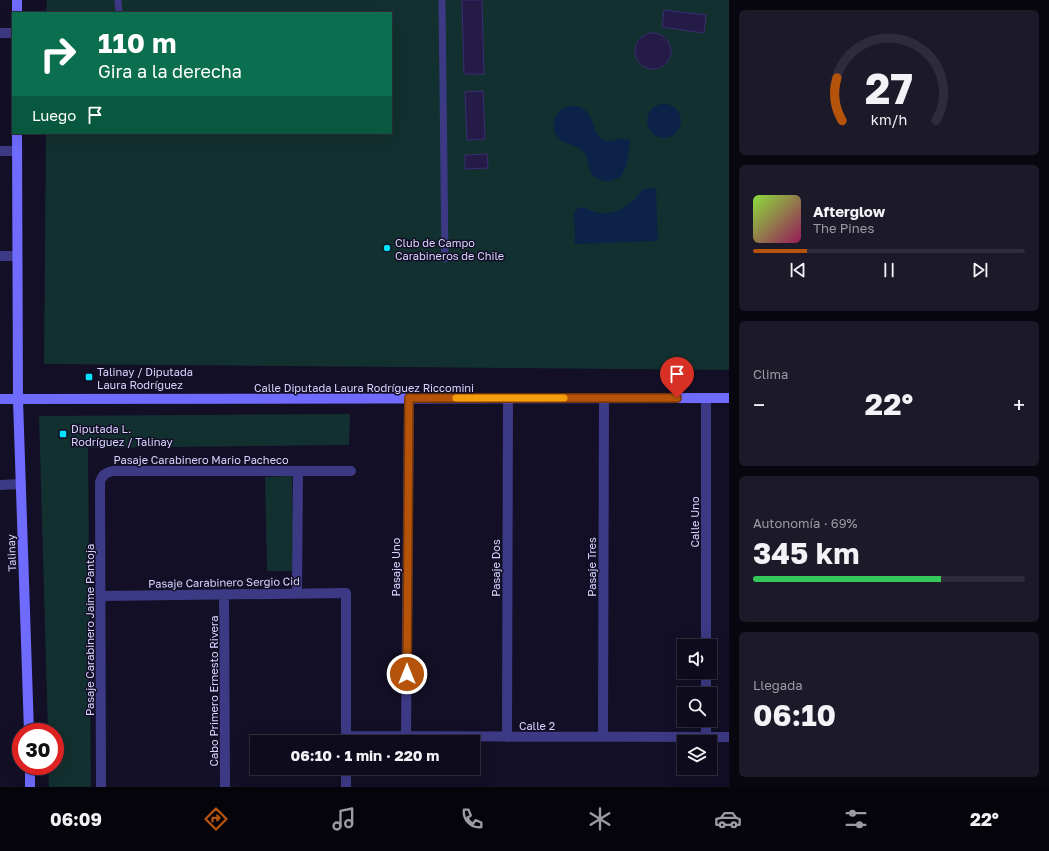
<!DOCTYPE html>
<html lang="es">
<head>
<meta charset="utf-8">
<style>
	body { margin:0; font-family:"Golos Text",sans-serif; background:#1c1929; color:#f1f3f6; height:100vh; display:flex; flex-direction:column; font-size:15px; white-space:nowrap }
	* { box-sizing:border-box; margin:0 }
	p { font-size:13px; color:#9b9ba3 }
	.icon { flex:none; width:22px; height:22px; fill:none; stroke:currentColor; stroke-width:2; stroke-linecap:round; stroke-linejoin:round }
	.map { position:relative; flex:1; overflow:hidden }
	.side { display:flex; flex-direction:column; gap:10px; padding:10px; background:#08060f; width:320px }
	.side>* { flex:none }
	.top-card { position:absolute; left:12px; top:12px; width:380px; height:122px; border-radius:0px; box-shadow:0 4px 16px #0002,0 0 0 1px #2e2b3b; background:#0b6e4f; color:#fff; overflow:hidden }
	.fabs { position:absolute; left:677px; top:639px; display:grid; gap:8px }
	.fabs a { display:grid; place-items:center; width:40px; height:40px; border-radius:0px; background:#0e0b1c; box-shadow:0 4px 16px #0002,0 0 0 1px #2e2b3b; font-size:20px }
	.speed { position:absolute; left:12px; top:723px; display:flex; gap:8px; font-size:20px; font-weight:700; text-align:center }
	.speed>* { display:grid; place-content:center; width:52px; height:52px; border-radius:50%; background:#0e0b1c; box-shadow:0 4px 16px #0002,0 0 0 1px #2e2b3b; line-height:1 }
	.speed .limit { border:6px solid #d22; background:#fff; color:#111 }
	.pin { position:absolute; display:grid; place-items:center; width:34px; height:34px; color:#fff; margin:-41px -17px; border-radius:50% 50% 50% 0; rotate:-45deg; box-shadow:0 0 4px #0007 }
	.pin .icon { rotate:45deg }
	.me { position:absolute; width:44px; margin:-22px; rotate:0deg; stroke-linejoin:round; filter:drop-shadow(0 0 3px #0008) }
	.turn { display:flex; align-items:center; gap:14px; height:84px; padding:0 20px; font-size:18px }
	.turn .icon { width:52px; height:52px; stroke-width:2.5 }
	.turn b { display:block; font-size:28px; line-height:34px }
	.then { display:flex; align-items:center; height:38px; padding:0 20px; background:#0003; gap:8px; font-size:15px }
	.big { font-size:30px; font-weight:700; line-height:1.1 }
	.side .tile { flex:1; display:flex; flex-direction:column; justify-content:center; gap:6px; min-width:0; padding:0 14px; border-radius:6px; background:#1c1929 }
	.side .dial { align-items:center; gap:0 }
	.dial svg { height:104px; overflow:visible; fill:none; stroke:#2e2b3b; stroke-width:7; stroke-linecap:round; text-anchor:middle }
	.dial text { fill:#f1f3f6; stroke:none }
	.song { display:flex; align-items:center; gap:12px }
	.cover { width:48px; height:48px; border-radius:6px; background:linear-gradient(135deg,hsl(90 70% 55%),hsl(330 70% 35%)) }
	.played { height:4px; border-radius:2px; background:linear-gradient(90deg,#b45309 20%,#2e2b3b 20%) }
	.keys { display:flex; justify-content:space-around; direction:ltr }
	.heat { display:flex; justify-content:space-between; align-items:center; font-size:22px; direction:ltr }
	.charge { height:6px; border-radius:3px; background:linear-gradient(90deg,#34c759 69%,#2e2b3b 0) }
	.trip { position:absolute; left:250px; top:735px; width:230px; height:40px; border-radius:0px; background:#0e0b1c; box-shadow:0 4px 16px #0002,0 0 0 1px #2e2b3b; font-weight:700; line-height:40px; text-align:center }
	.menu { display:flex; height:64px; justify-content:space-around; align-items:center; background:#06040b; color:#9b9ba3 }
	.menu .icon { width:28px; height:28px }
	.menu .selected { color:#b45309 }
	.menu b { font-size:18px; color:#f1f3f6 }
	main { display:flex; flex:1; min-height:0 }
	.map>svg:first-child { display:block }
</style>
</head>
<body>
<main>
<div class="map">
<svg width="729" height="787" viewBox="0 0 729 787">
	<rect width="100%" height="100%" fill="#130f26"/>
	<path fill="#12302f" d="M47,0H729V370L44,364L46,133H391V13H46Z
		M350,414L349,445L88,448L91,787H49L48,766H55V732H48L39,416Z
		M292,476L294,571H267L265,477Z"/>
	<path fill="#0c2248" d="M647 121a17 17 0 1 1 34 0a17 17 0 1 1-34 0Z
		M577,106C597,112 589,131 605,141H613L618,138L630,140C628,155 629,181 608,181C602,181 596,179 592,174C587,168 589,160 585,154C578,141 553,147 554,125C554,120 556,115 560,111C565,106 571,106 577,106Z
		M656,188L658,241L575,244L574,213L578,208C584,206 587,209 592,211C614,218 631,206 643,189Z"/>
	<path fill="#241b47" stroke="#3b2d73" d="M462,0H482L484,74H464Z
		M664,10L706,15L704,33L662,27Z
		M635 51a18 18 0 1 1 36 0a18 18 0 1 1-36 0Z
		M483,91L485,139L467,140L465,92Z
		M487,154L488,168L465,169V155Z"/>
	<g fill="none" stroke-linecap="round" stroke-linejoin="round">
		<path stroke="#3d3a85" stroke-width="7" d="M118,0L119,13
			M442,0L445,259"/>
		<path stroke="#3d3a85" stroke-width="10" d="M0,33H13
			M0,151H17
			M0,256H17
			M0,485L21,484
			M297,593L298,471
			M224,594L225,787
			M101,596L346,593V742
			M706,646V398
			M706,694V672
			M346,736L729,737
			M406,736L409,398
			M603,736L604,398
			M507,737L508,399
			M706,737V720
			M346,768V787
			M101,787L100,482C102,475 106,472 113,471H351"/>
		<path stroke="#6f6bff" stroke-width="10" d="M17,0V13
			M17,133L18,400L29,732
			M0,399L729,398
			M30,766V787"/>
	</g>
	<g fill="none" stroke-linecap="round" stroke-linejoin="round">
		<defs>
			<path id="route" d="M407,674L409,398H677"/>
		</defs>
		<use href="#route" stroke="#753606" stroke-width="10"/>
		<use href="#route" stroke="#b45309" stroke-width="7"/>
		<path stroke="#f59e0b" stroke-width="7" d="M456,398H564"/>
	</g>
	<g fill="#00e5ff" stroke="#130f26" stroke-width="1.5">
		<circle cx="387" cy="248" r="4"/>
		<rect x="85" y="373" width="8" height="8" rx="2"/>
		<rect x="59" y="430" width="8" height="8" rx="2"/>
	</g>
	<g text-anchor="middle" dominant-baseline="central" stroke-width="3" stroke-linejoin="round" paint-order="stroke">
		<g font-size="11" fill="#d9d4ff" stroke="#130f26" text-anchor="start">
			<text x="395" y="242">Club de Campo<tspan x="395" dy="13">Carabineros de Chile</tspan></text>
			<text x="97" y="371">Talinay / Diputada<tspan x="97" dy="13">Laura Rodríguez</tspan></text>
			<text x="71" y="428">Diputada L.<tspan x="71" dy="13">Rodríguez / Talinay</tspan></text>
		</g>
		<g font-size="11" fill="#d9d4ff" stroke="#130f26">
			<text x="364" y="387">Calle Diputada Laura Rodríguez Riccomini</text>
			<text x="201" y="459">Pasaje Carabinero Mario Pacheco</text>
			<text transform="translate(694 522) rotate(-90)">Calle Uno</text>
			<text transform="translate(11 553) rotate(-92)">Talinay</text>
			<text transform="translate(395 567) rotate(-90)">Pasaje Uno</text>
			<text transform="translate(591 567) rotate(-90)">Pasaje Tres</text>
			<text transform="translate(495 568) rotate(-90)">Pasaje Dos</text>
			<text transform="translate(224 582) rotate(-1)">Pasaje Carabinero Sergio Cid</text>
			<text transform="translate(89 630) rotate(-90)">Pasaje Carabinero Jaime Pantoja</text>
			<text transform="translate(213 691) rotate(-90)">Cabo Primero Ernesto Rivera</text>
			<text x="537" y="725">Calle 2</text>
		</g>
	</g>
</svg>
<div class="fabs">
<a><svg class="icon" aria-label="sound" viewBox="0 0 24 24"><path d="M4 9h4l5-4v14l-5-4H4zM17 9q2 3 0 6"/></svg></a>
<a><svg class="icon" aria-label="search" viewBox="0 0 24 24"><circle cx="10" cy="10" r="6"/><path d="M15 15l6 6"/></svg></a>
<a><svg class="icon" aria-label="layers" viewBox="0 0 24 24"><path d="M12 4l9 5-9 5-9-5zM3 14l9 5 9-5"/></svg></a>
</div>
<div class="speed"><div class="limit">30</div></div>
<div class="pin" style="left:677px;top:398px;background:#d93025"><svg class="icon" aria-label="arrive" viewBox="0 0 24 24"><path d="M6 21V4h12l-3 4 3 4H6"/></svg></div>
<svg class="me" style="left:407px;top:674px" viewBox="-20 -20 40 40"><circle r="17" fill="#b45309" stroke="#fff" stroke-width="3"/><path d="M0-11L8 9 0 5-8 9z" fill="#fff"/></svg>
<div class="trip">06:10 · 1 min · 220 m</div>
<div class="top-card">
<div class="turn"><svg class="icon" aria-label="right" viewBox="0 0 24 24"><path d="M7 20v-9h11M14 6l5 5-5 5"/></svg><div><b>110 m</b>Gira a la derecha</div></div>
<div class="then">Luego<svg class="icon" aria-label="arrive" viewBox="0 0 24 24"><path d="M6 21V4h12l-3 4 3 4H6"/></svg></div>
</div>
</div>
<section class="side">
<div class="tile dial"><svg viewBox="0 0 100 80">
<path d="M14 69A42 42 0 1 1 86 69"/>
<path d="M14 69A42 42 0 0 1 10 36" stroke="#b45309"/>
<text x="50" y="56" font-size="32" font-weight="700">27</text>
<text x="50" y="72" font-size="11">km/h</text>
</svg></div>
<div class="tile">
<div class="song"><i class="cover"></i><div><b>Afterglow</b><p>The Pines</p></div></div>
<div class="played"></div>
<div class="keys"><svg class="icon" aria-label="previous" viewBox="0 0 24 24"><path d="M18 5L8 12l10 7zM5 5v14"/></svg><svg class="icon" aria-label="pause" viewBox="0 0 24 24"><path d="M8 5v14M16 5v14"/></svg><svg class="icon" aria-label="next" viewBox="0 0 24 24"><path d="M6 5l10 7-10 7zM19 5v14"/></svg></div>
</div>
<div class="tile"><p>Clima</p>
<div class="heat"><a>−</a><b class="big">22°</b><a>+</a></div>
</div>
<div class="tile"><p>Autonomía · 69%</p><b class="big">345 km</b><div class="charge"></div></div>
<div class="tile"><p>Llegada</p><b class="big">06:10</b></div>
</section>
</main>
<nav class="menu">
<b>06:09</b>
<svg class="icon selected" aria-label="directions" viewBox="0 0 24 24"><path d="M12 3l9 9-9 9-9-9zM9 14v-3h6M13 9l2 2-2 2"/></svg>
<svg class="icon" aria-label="music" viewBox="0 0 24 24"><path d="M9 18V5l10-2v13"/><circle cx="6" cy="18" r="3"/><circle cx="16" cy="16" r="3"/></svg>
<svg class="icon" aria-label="phone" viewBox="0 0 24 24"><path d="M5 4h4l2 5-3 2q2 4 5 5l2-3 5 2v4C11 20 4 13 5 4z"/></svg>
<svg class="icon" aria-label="climate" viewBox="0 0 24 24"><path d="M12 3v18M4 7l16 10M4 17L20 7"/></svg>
<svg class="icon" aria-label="car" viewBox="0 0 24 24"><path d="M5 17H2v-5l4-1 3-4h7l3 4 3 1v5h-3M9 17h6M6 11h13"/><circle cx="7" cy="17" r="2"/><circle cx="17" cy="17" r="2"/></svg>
<svg class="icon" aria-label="filters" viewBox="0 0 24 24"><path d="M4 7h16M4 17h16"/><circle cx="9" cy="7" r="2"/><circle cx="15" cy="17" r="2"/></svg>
<b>22°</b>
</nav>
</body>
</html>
